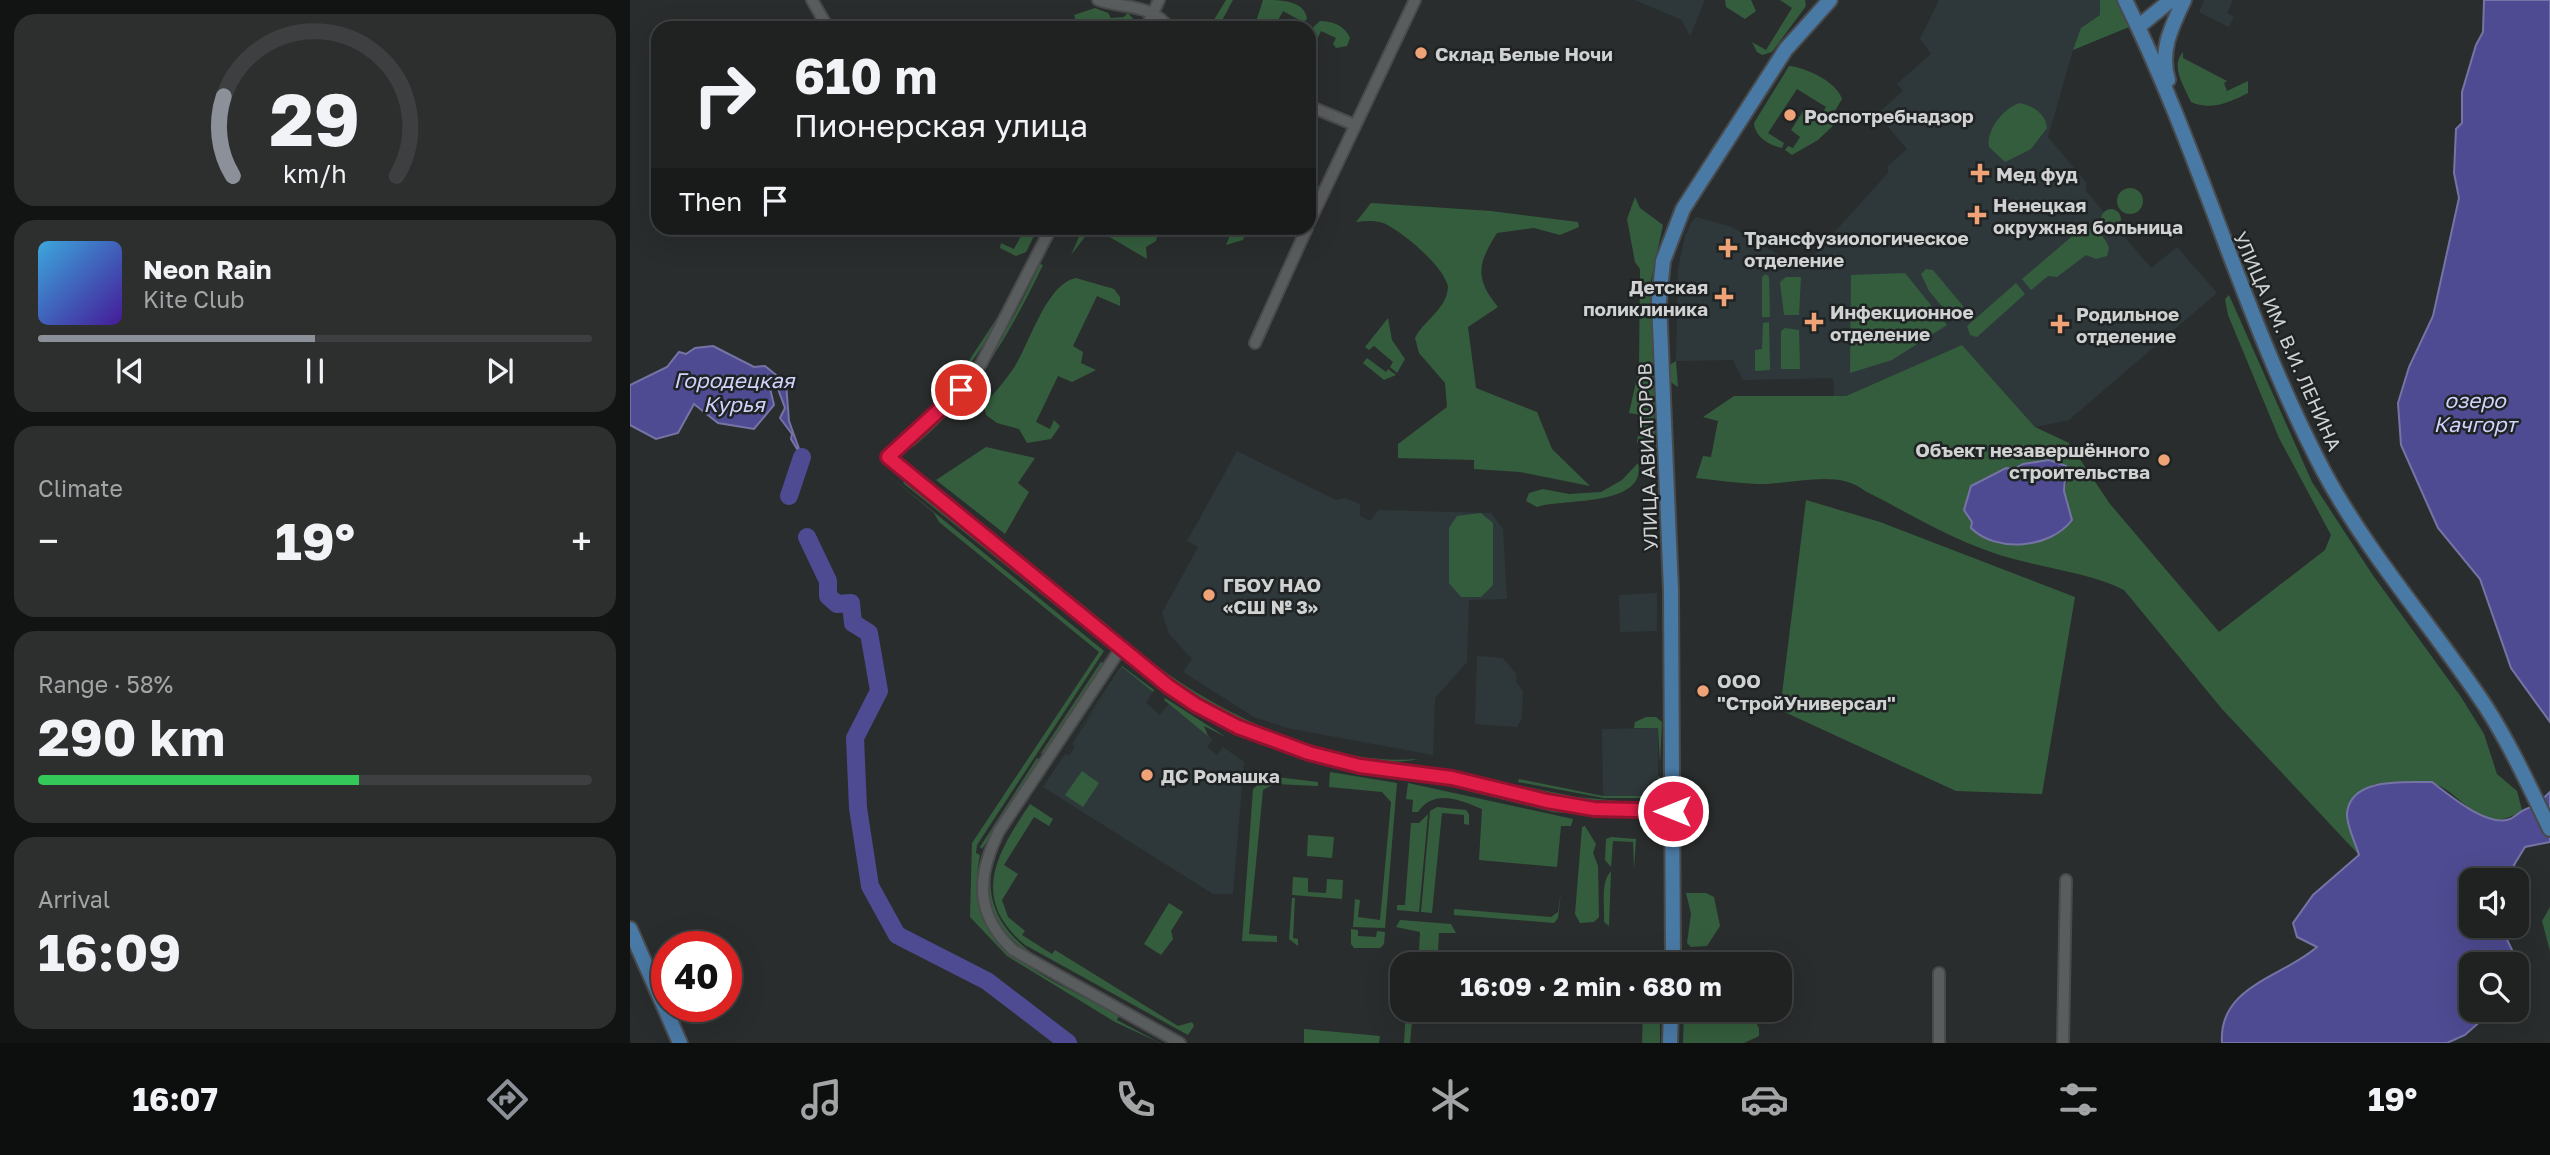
<!DOCTYPE html>
<html lang="en">
<head>
<meta charset="utf-8">
<style>
	body { margin:0; font-family:"Golos Text",sans-serif; background:#2d2f2f; color:#f1f3f6; height:100vh; display:flex; flex-direction:column; font-size:26px; white-space:nowrap }
	* { box-sizing:border-box; margin:0 }
	p { font-size:23px; color:#a2a4a5 }
	.icon { flex:none; width:38px; height:38px; fill:none; stroke:currentColor; stroke-width:2; stroke-linecap:round; stroke-linejoin:round }
	.map { position:relative; flex:1; overflow:hidden }
	.drawer { display:flex; flex-direction:column; gap:14px; padding:14px; background:#121313; width:630px }
	.drawer>* { flex:none }
	.banner { position:absolute; left:21px; top:21px; width:665px; height:214px; border-radius:21px; box-shadow:0 7px 28px #0002,0 0 0 2px #3d3f40; background:#202222; color:#f1f3f6; overflow:hidden }
	.tools { position:absolute; left:1829px; top:868px; display:grid; gap:14px }
	.tools a { display:grid; place-items:center; width:70px; height:70px; border-radius:14px; background:#202222; box-shadow:0 7px 28px #0002,0 0 0 2px #3d3f40; font-size:35px }
	.speed { position:absolute; left:21px; top:931px; display:flex; gap:14px; font-size:35px; font-weight:700; text-align:center }
	.speed>* { display:grid; place-content:center; width:91px; height:91px; border-radius:50%; background:#202222; box-shadow:0 7px 28px #0002,0 0 0 2px #3d3f40; line-height:1 }
	.speed .limit { border:10px solid #d22; background:#fff; color:#111 }
	.pin { position:absolute; display:grid; place-items:center; width:60px; height:60px; color:#fff; margin:-30px; border:4px solid #fff; border-radius:50%; box-shadow:0 2px 7px #0007 }
	.me { position:absolute; width:77px; margin:-38px; rotate:270deg; stroke-linejoin:round; filter:drop-shadow(0 0 5px #0008) }
	.turn { display:flex; align-items:center; gap:24px; height:147px; padding:0 28px; font-size:32px }
	.turn .icon { width:91px; height:91px; stroke-width:2.5 }
	.turn b { display:block; font-size:49px; line-height:60px }
	.then { display:flex; align-items:center; height:66px; padding:0 28px; background:#0003; gap:14px; font-size:26px }
	.big { font-size:52px; font-weight:700; line-height:1.1 }
	.drawer .tile { flex:1; display:flex; flex-direction:column; justify-content:center; gap:10px; min-width:0; padding:0 24px; border-radius:21px; background:#2d2f2f }
	.drawer .dial { align-items:center; gap:0 }
	.dial svg { height:182px; overflow:visible; fill:none; stroke:#3d3f40; stroke-width:7; stroke-linecap:round; text-anchor:middle }
	.dial text { fill:#f1f3f6; stroke:none }
	.song { display:flex; align-items:center; gap:21px }
	.cover { width:84px; height:84px; border-radius:10px; background:linear-gradient(135deg,hsl(200 70% 55%),hsl(260 70% 35%)) }
	.played { height:7px; border-radius:4px; background:linear-gradient(90deg,#8c9099 50%,#3d3f40 50%) }
	.keys { display:flex; justify-content:space-around; direction:ltr }
	.heat { display:flex; justify-content:space-between; align-items:center; font-size:38px; direction:ltr }
	.charge { height:10px; border-radius:5px; background:linear-gradient(90deg,#34c759 58%,#3d3f40 0) }
	.trip { position:absolute; left:760px; top:952px; width:402px; height:70px; border-radius:21px; background:#202222; box-shadow:0 7px 28px #0002,0 0 0 2px #3d3f40; font-weight:700; line-height:70px; text-align:center }
	.tab-bar { display:flex; height:112px; justify-content:space-around; align-items:center; background:#0d0e0e; color:#a2a4a5 }
	.tab-bar .icon { width:49px; height:49px }
	.tab-bar .active { color:#8c9099 }
	.tab-bar b { font-size:32px; color:#f1f3f6 }
	main { display:flex; flex:1; min-height:0 }
	.map>svg:first-child { display:block }
</style>
</head>
<body>
<main>
<section class="drawer">
<div class="tile dial"><svg viewBox="0 0 100 80">
<path d="M14 69A42 42 0 1 1 86 69"/>
<path d="M14 69A42 42 0 0 1 10 34" stroke="#8c9099"/>
<text x="50" y="56" font-size="32" font-weight="700">29</text>
<text x="50" y="72" font-size="11">km/h</text>
</svg></div>
<div class="tile">
<div class="song"><i class="cover"></i><div><b>Neon Rain</b><p>Kite Club</p></div></div>
<div class="played"></div>
<div class="keys"><svg class="icon" aria-label="previous" viewBox="0 0 24 24"><path d="M18 5L8 12l10 7zM5 5v14"/></svg><svg class="icon" aria-label="pause" viewBox="0 0 24 24"><path d="M8 5v14M16 5v14"/></svg><svg class="icon" aria-label="next" viewBox="0 0 24 24"><path d="M6 5l10 7-10 7zM19 5v14"/></svg></div>
</div>
<div class="tile"><p>Climate</p>
<div class="heat"><a>−</a><b class="big">19°</b><a>+</a></div>
</div>
<div class="tile"><p>Range · 58%</p><b class="big">290 km</b><div class="charge"></div></div>
<div class="tile"><p>Arrival</p><b class="big">16:09</b></div>
</section>
<div class="map">
<svg width="1920" height="1043" viewBox="0 0 1920 1043">
	<rect width="100%" height="100%" fill="#2a2d2d"/>
	<path fill="#2e383b" d="M1005,0H1075L1060,36L1052,20Z
		M1309,0H1486L1499,27L1443,50L1418,137L1456,182V191L1521,268L1547,247L1587,293L1439,420L1405,427L1332,345L1216,396H1204L1203,378L1113,380L1103,360L1046,361L1048,269L1055,236L1061,223L1066,217L1102,227L1152,257L1179,260L1258,173V166L1277,149L1247,114L1273,91L1267,84L1301,54L1290,39Z
		M1574,0H1603L1597,13L1604,17L1599,27L1569,12Z
		M607,451L706,500L715,498L730,504V516L740,521L749,510L861,513L873,529L877,599L839,600L837,662L805,698L803,755L657,728L624,717L553,672L562,659L539,634L532,613L568,547L557,541Z
		M1027,593V631L990,632L989,595Z
		M847,656L873,658L886,674V682L893,691L892,718L887,727L845,724Z
		M492,667L523,692L516,703L530,715L539,704L583,739L577,747L587,755L593,747L614,762L603,894H583L413,787L435,754L439,756L445,747L442,744Z
		M1028,728V796H973L972,729Z"/>
	<path fill="#345d3d" fill-rule="evenodd" d="M596,0H603L588,28H562L582,23Z
		M633,0C649,0 675,0 677,19L673,22L653,11L644,28H624Z
		M1095,0H1121L1126,11L1115,19L1096,7Z
		M1150,0H1175L1176,6L1142,52L1132,55L1127,52L1122,42L1136,50L1162,8Z
		M1470,0H1486L1499,27L1443,50L1451,28L1470,15Z
		M465,8L478,13L481,18L494,17L498,13L506,22L500,28H460L457,21L447,24L444,15Z
		M690,21C703,21 715,26 720,38L717,46L706,48L703,44L706,38L691,31L679,56V31Z
		M1553,52V58L1597,81L1594,83L1597,91L1618,81V93C1601,102 1580,111 1561,102C1554,86 1540,66 1553,52Z
		M1159,66C1175,67 1207,82 1212,99L1203,114L1208,121L1188,140L1162,155L1155,150L1158,146L1163,148L1170,137L1161,130L1173,111L1188,120L1196,107L1167,89L1138,133L1154,143L1152,148C1139,145 1125,137 1124,123Z
		M1389,103C1402,105 1416,114 1417,128L1401,149L1375,162L1359,147C1356,130 1373,109 1389,103Z
		M1487 201a13 13 0 1 1 26 0a13 13 0 1 1-26 0Z
		M1005,197L1010,208L1033,225L1021,281L1025,437L1013,447L1007,442L1011,415L999,413L1009,369L1010,269L1005,262L997,219Z
		M741,203L861,211L948,222L949,227L930,235L904,228L867,233C848,263 844,278 868,307L838,327L846,388L907,412L922,449L960,486L890,472L844,469V460L768,458V444L817,407L815,383L789,353L785,338C794,320 817,309 818,287C815,267 771,230 753,223C744,220 735,221 726,222Z
		M1471 219a10 10 0 1 1 20 0a10 10 0 1 1-20 0Z
		M1453,227C1466,229 1475,236 1479,248L1477,256L1466,259L1456,255L1427,277L1418,276L1401,290L1392,279Z
		M395,228H408L396,252L386,256L370,248L371,243L384,249Z
		M453,228H529L526,241L516,247L517,259L466,229H461L441,255Z
		M603,228L617,230L613,240L596,245Z
		M410,264L413,265C379,335 344,397 283,447L282,446C342,395 377,334 410,264Z
		M1296,269L1303,270L1333,306L1328,316H1320L1299,291L1291,274Z
		M1275,273L1317,325L1262,360L1220,373L1221,275Z
		M1136,274L1139,277L1140,317H1132V277Z
		M1156,277H1171L1169,315H1154L1150,282Z
		M446,278L484,289L490,297V306L467,296L443,346L453,352L451,363L466,370L442,382L428,376L406,422L420,429L424,420L430,426L421,439L397,443L389,429L367,423L356,415L354,406C364,393 376,380 385,366C400,342 417,283 446,278Z
		M1386,283L1395,294L1347,337L1340,335L1337,326Z
		M1599,295L1682,482L1742,574L1831,697L1854,734L1867,774L1887,791L1892,810C1850,841 1830,787 1800,783C1782,780 1762,784 1744,784L1717,813L1729,855L1592,709L1494,590C1456,571 1402,567 1361,552C1317,537 1277,512 1235,491C1208,468 1160,485 1127,484C1107,483 1086,480 1066,478L1073,456L1081,457L1088,421L1073,417L1104,396H1216L1332,345L1405,427L1439,443L1480,504L1589,632L1695,550L1701,535L1649,438L1598,315L1595,299ZM1419,460L1437,481L1434,491L1442,520L1342,522L1339,518L1384,469L1393,464Z
		M367,318L366,326L322,391L273,436L321,388Z
		M758,318L762,340L775,359L767,373L760,367L763,362L744,346L739,350L735,347Z
		M1139,322L1140,370L1125,371V350L1132,349L1133,323Z
		M1155,328L1169,330L1170,369H1151V331Z
		M737,358L756,372L758,369L766,375L754,380L733,363Z
		M1046,361L1048,387L1039,381L1038,366Z
		M356,447L405,458L388,483L399,492L375,534L306,480Z
		M1008,463C1018,508 929,498 907,507L896,501L899,493L913,489L939,494L971,492L992,480Z
		M284,469L479,626L477,628L282,472Z
		M256,473L474,651L347,845L346,853L350,855C330,951 421,978 489,1015L487,1020L530,1043L485,1022L377,956L340,917L342,843L469,652L309,522L304,513Z
		M275,481L467,637V639L273,483Z
		M1176,500L1250,522L1445,597L1412,794L1326,791L1150,710Z
		M851,513L863,523V585L851,597H831L819,583V528L827,516Z
		M514,656C583,711 697,767 788,759C722,775 589,717 536,676C529,670 516,662 514,656Z
		M471,662L473,663L413,755L411,753Z
		M492,666L524,690L523,692L492,667L440,744Z
		M535,698L596,737L574,726L578,736L534,700Z
		M1016,717H1026L1032,722L1030,763L1028,728H1004L1005,722Z
		M407,758L410,760L352,849L350,847Z
		M452,771L469,783L453,807L435,795Z
		M700,772L767,783L755,928L723,927L725,899L730,900L728,917L750,920L761,802L752,792L699,787Z
		M638,776L688,782V786L644,784L633,790L619,934L647,936V942L612,941L623,789Z
		M1028,776L1033,780L1032,793L1026,798H974L888,782L889,779L973,796H1027Z
		M778,783L943,819L941,826H931L927,867L849,860L852,809C831,800 804,788 788,812H782L783,800L776,799Z
		M888,785L947,797L1011,803L947,799Z
		M842,789L923,809L1011,819L923,812L842,792Z
		M400,804L423,819L419,826L404,817L374,865L388,874L372,900L378,917L395,931L392,935L422,954L425,950L548,1026L562,1022L564,1026L558,1035L395,945C339,898 367,853 400,804Z
		M807,807L836,810L839,814V825L834,824V815L812,813L802,913L791,912L800,811Z
		M798,814L789,912L767,910V905H775L781,823H789Z
		M955,826L966,844L963,853L968,866L969,917L964,922L950,923L945,914L952,827Z
		M678,835L704,837L702,858L677,856Z
		M981,837L1006,839L1004,869L1003,842L983,841L981,867L975,860L976,839Z
		M363,859C344,944 434,970 494,1004L493,1007C438,975 333,940 363,859Z
		M981,871L979,926L974,922C975,906 970,883 981,871Z
		M663,877L678,878V892L696,893L697,879L713,880L712,899L662,895Z
		M931,892L928,918L924,923L824,915V909L921,917L928,912Z
		M1056,893H1076L1084,897L1090,926L1077,946L1061,947L1057,943L1061,914Z
		M662,898H665L663,938L668,939V946L659,939Z
		M539,903L553,912L541,931L543,939L531,955L514,944Z
		M1920,907V951L1912,921Z
		M770,920L821,924L826,933H809L808,951L789,950L790,932L766,927Z
		M721,929L728,930V936L746,937L747,931L755,932L754,944L750,948H724L721,944Z
		M776,1010H783L780,1043H774Z
		M1013,1010H1030V1043H1012Z
		M1054,1010H1118L1129,1028V1036L1114,1043H1053Z
		M674,1029L750,1036L749,1043H674Z"/>
	<path fill="#4e4b92" stroke="#7574a5" stroke-width="2" d="M1854,0H1920V722L1881,668L1850,579L1808,528L1771,445L1768,403L1779,367L1803,316L1829,198L1824,173L1826,129L1832,123V92L1846,45L1853,32Z
		M83,346L124,367L135,366L156,383L159,421L172,457L161,439L162,434L150,418L155,408L148,389L137,376L144,405L124,429L88,423L64,404L48,433L26,439L0,425V385L37,367L49,352L56,354L65,348Z
		M1419,460L1436,466L1434,491L1442,520C1420,549 1366,553 1341,528L1342,522L1334,510L1341,486L1376,468L1384,469L1393,464Z
		M1802,782C1819,795 1858,828 1880,819C1885,817 1889,812 1894,810C1906,805 1911,801 1920,792V842L1895,847L1884,865L1891,891L1887,901L1886,880H1841V926H1873C1876,944 1884,948 1887,964H1841V1010H1863L1835,1035L1817,1043H1592C1588,986 1653,977 1687,947L1667,937L1663,923L1683,895L1729,855C1726,844 1716,825 1717,813C1721,776 1777,783 1802,782Z"/>
	<g fill="none" stroke-linecap="round" stroke-linejoin="round">
		<path stroke="#4e4b92" stroke-width="18" d="M159,496L172,457
			M177,537L198,581V596L207,604L221,603L223,623L239,633L249,691L225,738L228,808L240,886L267,935L357,981L438,1043"/>
		<defs>
			<path id="minor" d="M182,0L198,28
				M468,0C494,9 521,3 539,28
				M516,28L529,0
				M679,106L725,125
				M679,223L785,0
				M421,228L351,364L315,407L258,457L276,474L538,686C594,725 660,753 728,765C759,771 791,772 823,778C854,784 885,794 916,801C958,810 1000,811 1043,811
				M625,343L677,228
				M491,648L369,831C347,876 344,913 383,950L550,1043
				M1309,1043V973
				M1433,1043L1436,880"/>
			<path id="major" d="M1495,0C1571,153 1614,321 1694,472C1739,556 1804,628 1856,707C1881,746 1900,788 1920,829
				M1508,27L1541,0
				M1538,80C1529,51 1542,26 1554,0
				M0,929L50,1043
				M1043,964L1041,590L1029,301L1033,261L1053,209L1156,49L1200,0
				M1040,1043L1041,1010"/>
		</defs>
		<use href="#minor" stroke="#484a4b" stroke-width="14"/>
		<use href="#major" stroke="#484a4b" stroke-width="18"/>
		<use href="#minor" stroke="#5a5d5e" stroke-width="10"/>
		<use href="#major" stroke="#4979a5" stroke-width="14"/>
	</g>
	<g fill="none" stroke-linecap="round" stroke-linejoin="round">
		<defs>
			<path id="route" d="M331,390L258,457L538,686L566,705L608,727L679,753L730,766L822,778L917,801L964,809L1043,811"/>
		</defs>
		<use href="#route" stroke="#92132f" stroke-width="18"/>
		<use href="#route" stroke="#e11d48" stroke-width="12"/>
	</g>
	<g fill="#efa377" stroke="#202324" stroke-width="2.5">
		<circle cx="791" cy="53" r="7"/>
		<circle cx="1160" cy="115" r="7"/>
		<path d="M1346.5 162.5h7v7h7v7h-7v7h-7v-7h-7v-7h7z"/>
		<path d="M1343.5 204.5h7v7h7v7h-7v7h-7v-7h-7v-7h7z"/>
		<path d="M1094.5 237.5h7v7h7v7h-7v7h-7v-7h-7v-7h7z"/>
		<path d="M1090.5 286.5h7v7h7v7h-7v7h-7v-7h-7v-7h7z"/>
		<path d="M1180.5 311.5h7v7h7v7h-7v7h-7v-7h-7v-7h7z"/>
		<path d="M1426.5 313.5h7v7h7v7h-7v7h-7v-7h-7v-7h7z"/>
		<circle cx="1534" cy="460" r="7"/>
		<circle cx="579" cy="595" r="7"/>
		<circle cx="1073" cy="691" r="7"/>
		<circle cx="517" cy="775" r="7"/>
	</g>
	<g text-anchor="middle" dominant-baseline="central" stroke-width="5" stroke-linejoin="round" paint-order="stroke">
		<g font-size="19" font-weight="bold" fill="#d0d2d2" stroke="#202324" text-anchor="start">
			<text x="805" y="53">Склад Белые Ночи</text>
			<text x="1174" y="115">Роспотребнадзор</text>
			<text x="1366" y="173">Мед фуд</text>
			<text x="1363" y="204">Ненецкая<tspan x="1363" dy="22">окружная больница</tspan></text>
			<text x="1114" y="237">Трансфузиологическое<tspan x="1114" dy="22">отделение</tspan></text>
			<text x="1078" y="286" text-anchor="end">Детская<tspan x="1078" dy="22">поликлиника</tspan></text>
			<text x="1200" y="311">Инфекционное<tspan x="1200" dy="22">отделение</tspan></text>
			<text x="1446" y="313">Родильное<tspan x="1446" dy="22">отделение</tspan></text>
			<text x="1520" y="449" text-anchor="end">Объект незавершённого<tspan x="1520" dy="22">строительства</tspan></text>
			<text x="593" y="584">ГБОУ НАО<tspan x="593" dy="22">«СШ № 3»</tspan></text>
			<text x="1087" y="680">ООО<tspan x="1087" dy="22">"СтройУниверсал"</tspan></text>
			<text x="531" y="775">ДС Ромашка</text>
		</g>
		<g font-size="19" fill="#d0d2d2" stroke="#202324">
			<text transform="translate(1658 341) rotate(66)">УЛИЦА ИМ. В.И. ЛЕНИНА</text>
			<text transform="translate(1017 457) rotate(-92)">УЛИЦА АВИАТОРОВ</text>
		</g>
		<g font-size="21" font-style="italic" fill="#cfd2fb" stroke="#202324">
			<text x="104" y="380">Городецкая<tspan x="104" dy="24">Курья</tspan></text>
			<text x="1845" y="400">озеро<tspan x="1845" dy="24">Качгорт</tspan></text>
		</g>
	</g>
</svg>
<div class="tools">
<a><svg class="icon" aria-label="sound" viewBox="0 0 24 24"><path d="M4 9h4l5-4v14l-5-4H4zM17 9q2 3 0 6"/></svg></a>
<a><svg class="icon" aria-label="search" viewBox="0 0 24 24"><circle cx="10" cy="10" r="6"/><path d="M15 15l6 6"/></svg></a>
</div>
<div class="speed"><div class="limit">40</div></div>
<div class="pin" style="left:331px;top:390px;background:#d93025"><svg class="icon" aria-label="arrive" viewBox="0 0 24 24"><path d="M6 21V4h12l-3 4 3 4H6"/></svg></div>
<svg class="me" style="left:1043px;top:811px" viewBox="-20 -20 40 40"><circle r="17" fill="#e11d48" stroke="#fff" stroke-width="3"/><path d="M0-11L8 9 0 5-8 9z" fill="#fff"/></svg>
<div class="trip">16:09 · 2 min · 680 m</div>
<div class="banner">
<div class="turn"><svg class="icon" aria-label="right" viewBox="0 0 24 24"><path d="M7 20v-9h11M14 6l5 5-5 5"/></svg><div><b>610 m</b>Пионерская улица</div></div>
<div class="then">Then<svg class="icon" aria-label="arrive" viewBox="0 0 24 24"><path d="M6 21V4h12l-3 4 3 4H6"/></svg></div>
</div>
</div>
</main>
<nav class="tab-bar">
<b>16:07</b>
<svg class="icon active" aria-label="directions" viewBox="0 0 24 24"><path d="M12 3l9 9-9 9-9-9zM9 14v-3h6M13 9l2 2-2 2"/></svg>
<svg class="icon" aria-label="music" viewBox="0 0 24 24"><path d="M9 18V5l10-2v13"/><circle cx="6" cy="18" r="3"/><circle cx="16" cy="16" r="3"/></svg>
<svg class="icon" aria-label="phone" viewBox="0 0 24 24"><path d="M5 4h4l2 5-3 2q2 4 5 5l2-3 5 2v4C11 20 4 13 5 4z"/></svg>
<svg class="icon" aria-label="climate" viewBox="0 0 24 24"><path d="M12 3v18M4 7l16 10M4 17L20 7"/></svg>
<svg class="icon" aria-label="car" viewBox="0 0 24 24"><path d="M5 17H2v-5l4-1 3-4h7l3 4 3 1v5h-3M9 17h6M6 11h13"/><circle cx="7" cy="17" r="2"/><circle cx="17" cy="17" r="2"/></svg>
<svg class="icon" aria-label="filters" viewBox="0 0 24 24"><path d="M4 7h16M4 17h16"/><circle cx="9" cy="7" r="2"/><circle cx="15" cy="17" r="2"/></svg>
<b>19°</b>
</nav>
</body>
</html>
